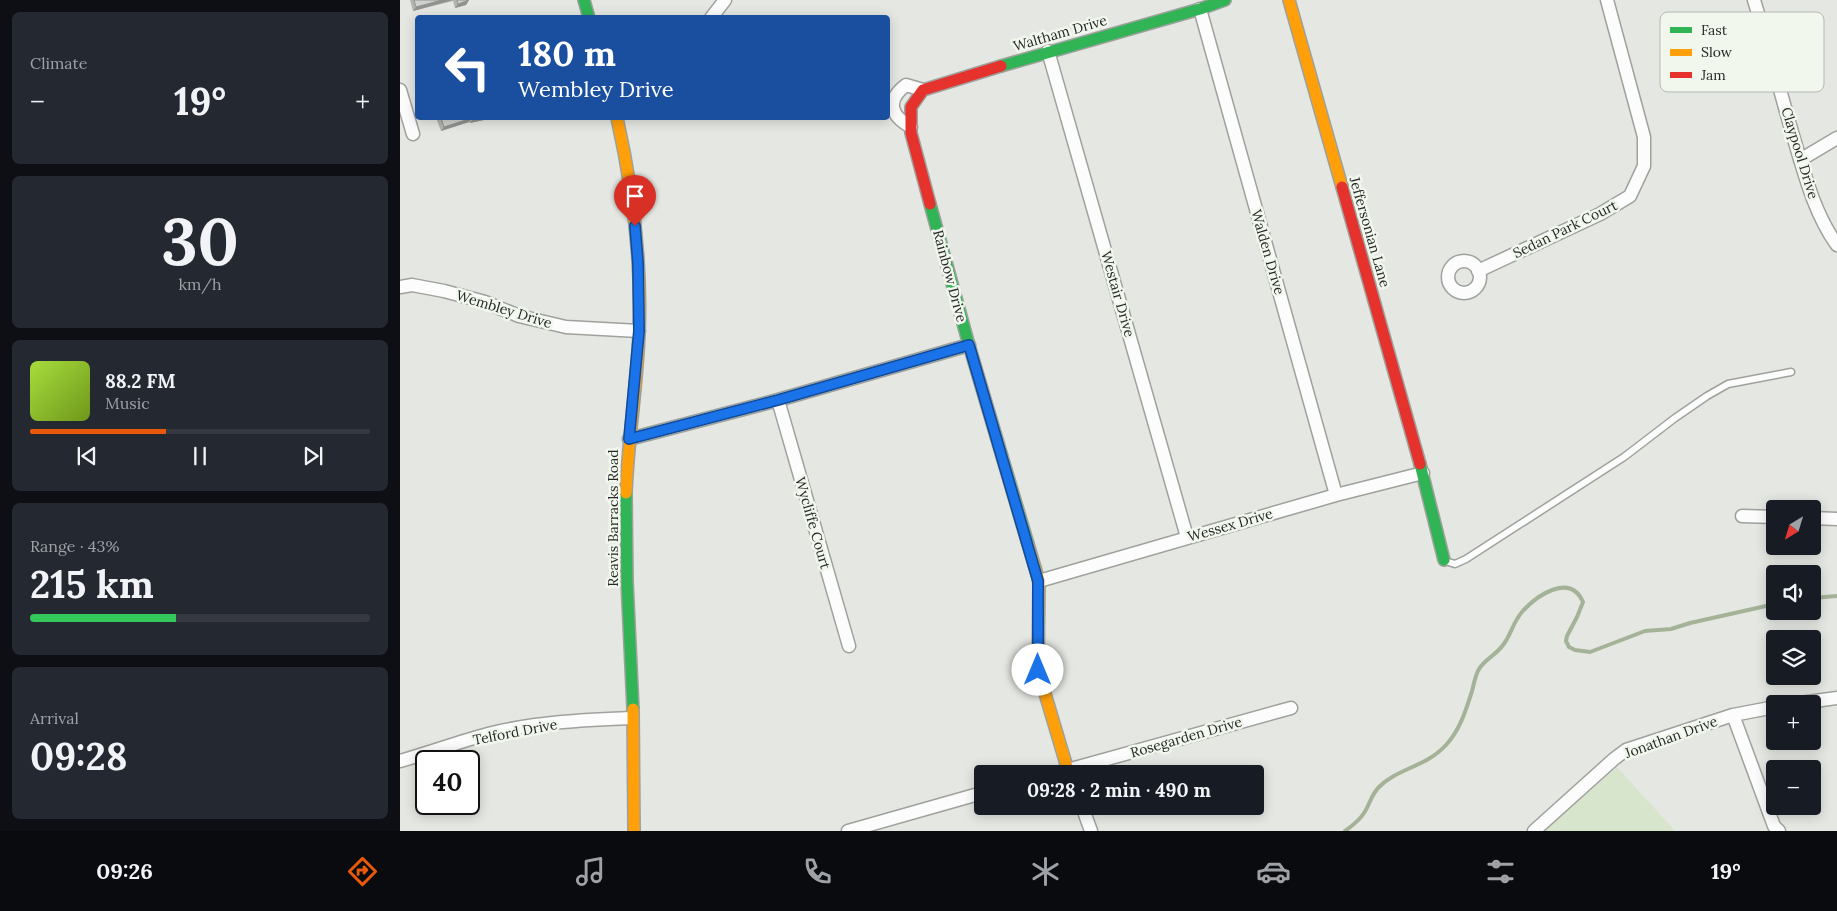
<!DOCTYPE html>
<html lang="en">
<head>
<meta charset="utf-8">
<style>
	body { margin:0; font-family:Lora,serif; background:#242831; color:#f1f3f6; height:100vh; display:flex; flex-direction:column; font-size:19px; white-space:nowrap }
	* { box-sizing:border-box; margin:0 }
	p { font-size:16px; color:#9ea1a6 }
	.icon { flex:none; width:28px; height:28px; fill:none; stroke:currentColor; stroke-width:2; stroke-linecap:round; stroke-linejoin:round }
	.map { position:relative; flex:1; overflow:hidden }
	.sheet { display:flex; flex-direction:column; gap:12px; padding:12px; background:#0d0f14; width:400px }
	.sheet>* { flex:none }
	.banner { position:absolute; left:15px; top:15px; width:475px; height:105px; border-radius:5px; box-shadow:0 2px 12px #0003; background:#1a4fa0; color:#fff; overflow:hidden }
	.needle { width:32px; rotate:218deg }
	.controls { position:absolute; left:1366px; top:500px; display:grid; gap:10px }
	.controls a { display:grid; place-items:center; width:55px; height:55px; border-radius:5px; background:#171b24; box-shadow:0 2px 12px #0003; font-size:25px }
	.speed { position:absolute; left:15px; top:750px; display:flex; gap:10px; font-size:25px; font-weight:700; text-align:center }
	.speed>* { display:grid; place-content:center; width:65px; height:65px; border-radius:50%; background:#171b24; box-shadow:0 2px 12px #0003; line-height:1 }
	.speed .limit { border:2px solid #111; border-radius:8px; background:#fff; color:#111 }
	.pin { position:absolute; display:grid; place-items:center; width:42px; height:42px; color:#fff; margin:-51px -21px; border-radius:50% 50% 50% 0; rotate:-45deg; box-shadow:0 0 5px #0007 }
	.pin .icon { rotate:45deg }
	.me { position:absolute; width:55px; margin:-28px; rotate:0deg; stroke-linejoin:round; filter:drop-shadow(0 0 4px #0008) }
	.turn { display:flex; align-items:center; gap:18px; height:105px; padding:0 20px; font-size:22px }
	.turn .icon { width:65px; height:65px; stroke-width:2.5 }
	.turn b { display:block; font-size:35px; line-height:42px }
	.big { font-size:38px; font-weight:700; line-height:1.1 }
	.sheet .tile { flex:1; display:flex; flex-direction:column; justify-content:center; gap:8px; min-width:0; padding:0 18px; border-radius:8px; background:#242831 }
	.sheet .dial { align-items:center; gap:0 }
	.dial b { font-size:65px; line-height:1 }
	.song { display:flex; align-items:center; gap:15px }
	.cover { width:60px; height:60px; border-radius:8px; background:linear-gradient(135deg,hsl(80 70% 55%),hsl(80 70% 35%)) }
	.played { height:5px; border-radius:2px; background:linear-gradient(90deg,#ea580c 40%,#363941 40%) }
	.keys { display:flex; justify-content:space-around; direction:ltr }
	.heat { display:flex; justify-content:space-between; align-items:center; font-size:28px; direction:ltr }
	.charge { height:8px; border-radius:4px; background:linear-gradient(90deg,#34c759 43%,#363941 0) }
	.trip { position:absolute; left:574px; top:765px; width:290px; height:50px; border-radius:5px; background:#171b24; box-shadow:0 2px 12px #0003; font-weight:700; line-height:50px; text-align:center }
	.tab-bar { display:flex; height:80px; justify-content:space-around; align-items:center; background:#090b0e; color:#9ea1a6 }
	.tab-bar .icon { width:35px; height:35px }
	.tab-bar .selected { color:#ea580c }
	.tab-bar b { font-size:22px; color:#f1f3f6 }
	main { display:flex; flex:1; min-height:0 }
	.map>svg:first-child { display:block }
</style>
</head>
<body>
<main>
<section class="sheet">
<div class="tile"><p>Climate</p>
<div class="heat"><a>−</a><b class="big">19°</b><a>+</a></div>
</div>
<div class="tile dial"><b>30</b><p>km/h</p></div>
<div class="tile">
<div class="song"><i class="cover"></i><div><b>88.2 FM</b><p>Music</p></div></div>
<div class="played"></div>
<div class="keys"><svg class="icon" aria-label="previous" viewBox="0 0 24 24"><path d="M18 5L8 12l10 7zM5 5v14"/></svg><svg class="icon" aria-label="pause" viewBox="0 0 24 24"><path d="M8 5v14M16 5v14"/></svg><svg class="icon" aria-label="next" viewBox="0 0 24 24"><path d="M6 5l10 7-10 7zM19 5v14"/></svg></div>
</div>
<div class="tile"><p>Range · 43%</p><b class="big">215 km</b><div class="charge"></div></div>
<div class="tile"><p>Arrival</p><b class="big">09:28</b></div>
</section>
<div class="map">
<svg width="1437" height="831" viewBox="0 0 1437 831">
	<rect width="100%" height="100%" fill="#e5e8e2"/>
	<path fill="#d8e5cd" d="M1217,767L1275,831H1145Z"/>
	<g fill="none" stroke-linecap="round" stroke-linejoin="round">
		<path stroke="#a4b398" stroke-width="4" d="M1412,598L1437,596
			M945,831C952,826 959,821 964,813C970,804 971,795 979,787C998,768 1026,767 1046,745C1060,730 1066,710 1072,691C1074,684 1075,676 1079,669C1085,659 1096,655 1103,645C1111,635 1113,622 1122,612C1136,596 1170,572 1183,602L1177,617L1167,636L1166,641L1169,647L1175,650L1190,652L1245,631L1271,629L1290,623L1375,604"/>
		<defs>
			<path id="lane" d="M1045,561L1055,564L1066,559L1224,457L1275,418L1307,396L1328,384L1391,372"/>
			<path id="street" d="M1354,0C1367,43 1379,86 1391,129C1403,168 1413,212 1437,245
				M800,9L936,495
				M311,18L325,0
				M648,51L787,537
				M0,90L13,134
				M511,127C491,116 485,101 506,85L523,90
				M1400,160L1437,138
				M1048 277a16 16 0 1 1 32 0a16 16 0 1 1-32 0Z
				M1078,271L1200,214L1230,196L1244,166V137L1207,0
				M0,287L12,285L44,291L85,302L119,316L166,327L239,331
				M378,400L449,646
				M229,439L378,400L569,345
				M1342,516L1375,517
				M1412,518L1437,519
				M639,581L936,495L1023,473
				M1393,704L1437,698
				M1333,715L1374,826L1379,831
				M0,761C29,753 58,742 88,734C135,722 184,720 232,718
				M653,774L891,708
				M682,806L691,831
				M448,831L582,793
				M1134,831L1214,759L1226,750L1333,715L1375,707"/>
			<path id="fast" d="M184,0L189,18
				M601,66L800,9L825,0
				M530,204L569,345L628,544
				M1020,464L1044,560
				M226,493L227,581L233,709"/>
			<path id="slow" d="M889,0L942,187
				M217,118C233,189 242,261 239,334C237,387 228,440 226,493
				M628,544L639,581L638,670L669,774
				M233,709L234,831"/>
			<path id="jam" d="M942,187L1020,464
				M530,204L511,133V107L523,90L601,66"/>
		</defs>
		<use href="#lane" stroke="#9fa19d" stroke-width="9"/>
		<use href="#street" stroke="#9fa19d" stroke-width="15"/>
		<use href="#fast" stroke="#9fa19d" stroke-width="14"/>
		<use href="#slow" stroke="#9fa19d" stroke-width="14"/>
		<use href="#jam" stroke="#9fa19d" stroke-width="14"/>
		<use href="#lane" stroke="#fbfcfb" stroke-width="6"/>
		<use href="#street" stroke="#fbfcfb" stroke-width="12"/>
		<use href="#fast" stroke="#30b455" stroke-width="11"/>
		<use href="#slow" stroke="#ff9f0a" stroke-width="11"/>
		<use href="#jam" stroke="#e5322d" stroke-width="11"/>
	</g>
	<path fill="#b2b4b0" d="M10,0H69L66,5L55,8L53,1L13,11Z
		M36,118H86L84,120L70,123L69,122L41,131Z"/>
	<path fill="#919290" d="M42,0H53L13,11L16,7Z
		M69,0L66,5L55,8L58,4Z
		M72,118L69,122L41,131L44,127Z
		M80,118H86L84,120L70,123L73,119Z"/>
	<path fill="#cfd1cd" stroke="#919290" d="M14,0H42L16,7Z
		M57,0H69L58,4Z
		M41,118H72L44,127Z"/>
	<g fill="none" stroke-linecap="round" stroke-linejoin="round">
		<defs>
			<path id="route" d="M235,226L238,263L239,331L229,439L378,400L569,345L638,581V670"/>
		</defs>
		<use href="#route" stroke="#114b97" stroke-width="12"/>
		<use href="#route" stroke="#1a73e8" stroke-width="9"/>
	</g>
	<g text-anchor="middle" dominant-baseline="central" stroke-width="5" stroke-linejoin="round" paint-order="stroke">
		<g font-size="14" fill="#262825" stroke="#f1f7ed">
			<text transform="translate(660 33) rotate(-16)">Waltham Drive</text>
			<text transform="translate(1400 153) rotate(73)">Claypool Drive</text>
			<text transform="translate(1165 229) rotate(-26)">Sedan Park Court</text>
			<text transform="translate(970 232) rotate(74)">Jeffersonian Lane</text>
			<text transform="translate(868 252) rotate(74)">Walden Drive</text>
			<text transform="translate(550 276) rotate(75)">Rainbow Drive</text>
			<text transform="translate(718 294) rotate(74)">Westair Drive</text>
			<text transform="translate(104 309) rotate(17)">Wembley Drive</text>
			<text transform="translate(213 518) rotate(-90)">Reavis Barracks Road</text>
			<text transform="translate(413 523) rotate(74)">Wycliffe Court</text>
			<text transform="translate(830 525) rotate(-16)">Wessex Drive</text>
			<text transform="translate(115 732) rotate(-11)">Telford Drive</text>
			<text transform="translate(786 737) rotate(-16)">Rosegarden Drive</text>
			<text transform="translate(1271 737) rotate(-20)">Jonathan Drive</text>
		</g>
	</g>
	<rect x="1260" y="12" width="164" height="80" rx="8" fill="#f1f7ed" stroke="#b4b9b1" stroke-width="1"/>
	<rect x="1270" y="27" width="22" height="6" fill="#30b455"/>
	<rect x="1270" y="49" width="22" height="7" fill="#ff9f0a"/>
	<rect x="1270" y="72" width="22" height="6" fill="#e5322d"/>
	<g font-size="14" fill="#262825">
		<text x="1301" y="35">Fast</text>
		<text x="1301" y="57">Slow</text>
		<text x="1301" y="80">Jam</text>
	</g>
</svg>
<div class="controls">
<a><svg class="needle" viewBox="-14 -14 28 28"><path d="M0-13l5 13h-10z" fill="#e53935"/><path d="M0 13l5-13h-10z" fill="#9ea1a6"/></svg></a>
<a><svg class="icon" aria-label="sound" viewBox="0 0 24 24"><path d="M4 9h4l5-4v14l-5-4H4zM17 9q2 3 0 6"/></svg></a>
<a><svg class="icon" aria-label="layers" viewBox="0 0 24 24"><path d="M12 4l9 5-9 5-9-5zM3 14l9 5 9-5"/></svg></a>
<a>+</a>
<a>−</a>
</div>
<div class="speed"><div class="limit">40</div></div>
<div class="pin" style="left:235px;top:226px;background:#d93025"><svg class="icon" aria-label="arrive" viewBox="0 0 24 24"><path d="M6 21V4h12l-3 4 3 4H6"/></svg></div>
<svg class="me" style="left:638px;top:670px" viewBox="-20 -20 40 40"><circle r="19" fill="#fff"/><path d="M0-13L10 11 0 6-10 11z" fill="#1a73e8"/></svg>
<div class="trip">09:28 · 2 min · 490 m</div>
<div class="banner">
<div class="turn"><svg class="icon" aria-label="left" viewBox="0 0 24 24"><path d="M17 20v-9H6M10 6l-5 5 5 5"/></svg><div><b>180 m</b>Wembley Drive</div></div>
</div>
</div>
</main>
<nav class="tab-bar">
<b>09:26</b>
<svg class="icon selected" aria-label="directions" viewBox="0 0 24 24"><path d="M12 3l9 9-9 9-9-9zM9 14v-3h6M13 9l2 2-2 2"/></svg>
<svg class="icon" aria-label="music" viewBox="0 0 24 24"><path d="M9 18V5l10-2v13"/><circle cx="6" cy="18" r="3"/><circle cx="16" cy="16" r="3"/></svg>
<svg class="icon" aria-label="phone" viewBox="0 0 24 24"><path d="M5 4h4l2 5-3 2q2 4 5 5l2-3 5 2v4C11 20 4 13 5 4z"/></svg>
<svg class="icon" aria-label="climate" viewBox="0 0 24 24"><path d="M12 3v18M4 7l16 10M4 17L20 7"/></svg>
<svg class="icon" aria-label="car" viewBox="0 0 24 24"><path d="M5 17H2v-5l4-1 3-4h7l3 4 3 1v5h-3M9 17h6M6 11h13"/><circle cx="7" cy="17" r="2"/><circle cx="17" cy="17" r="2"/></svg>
<svg class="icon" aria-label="filters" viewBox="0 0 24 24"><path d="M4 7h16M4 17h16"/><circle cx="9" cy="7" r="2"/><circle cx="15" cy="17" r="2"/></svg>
<b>19°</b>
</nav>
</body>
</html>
